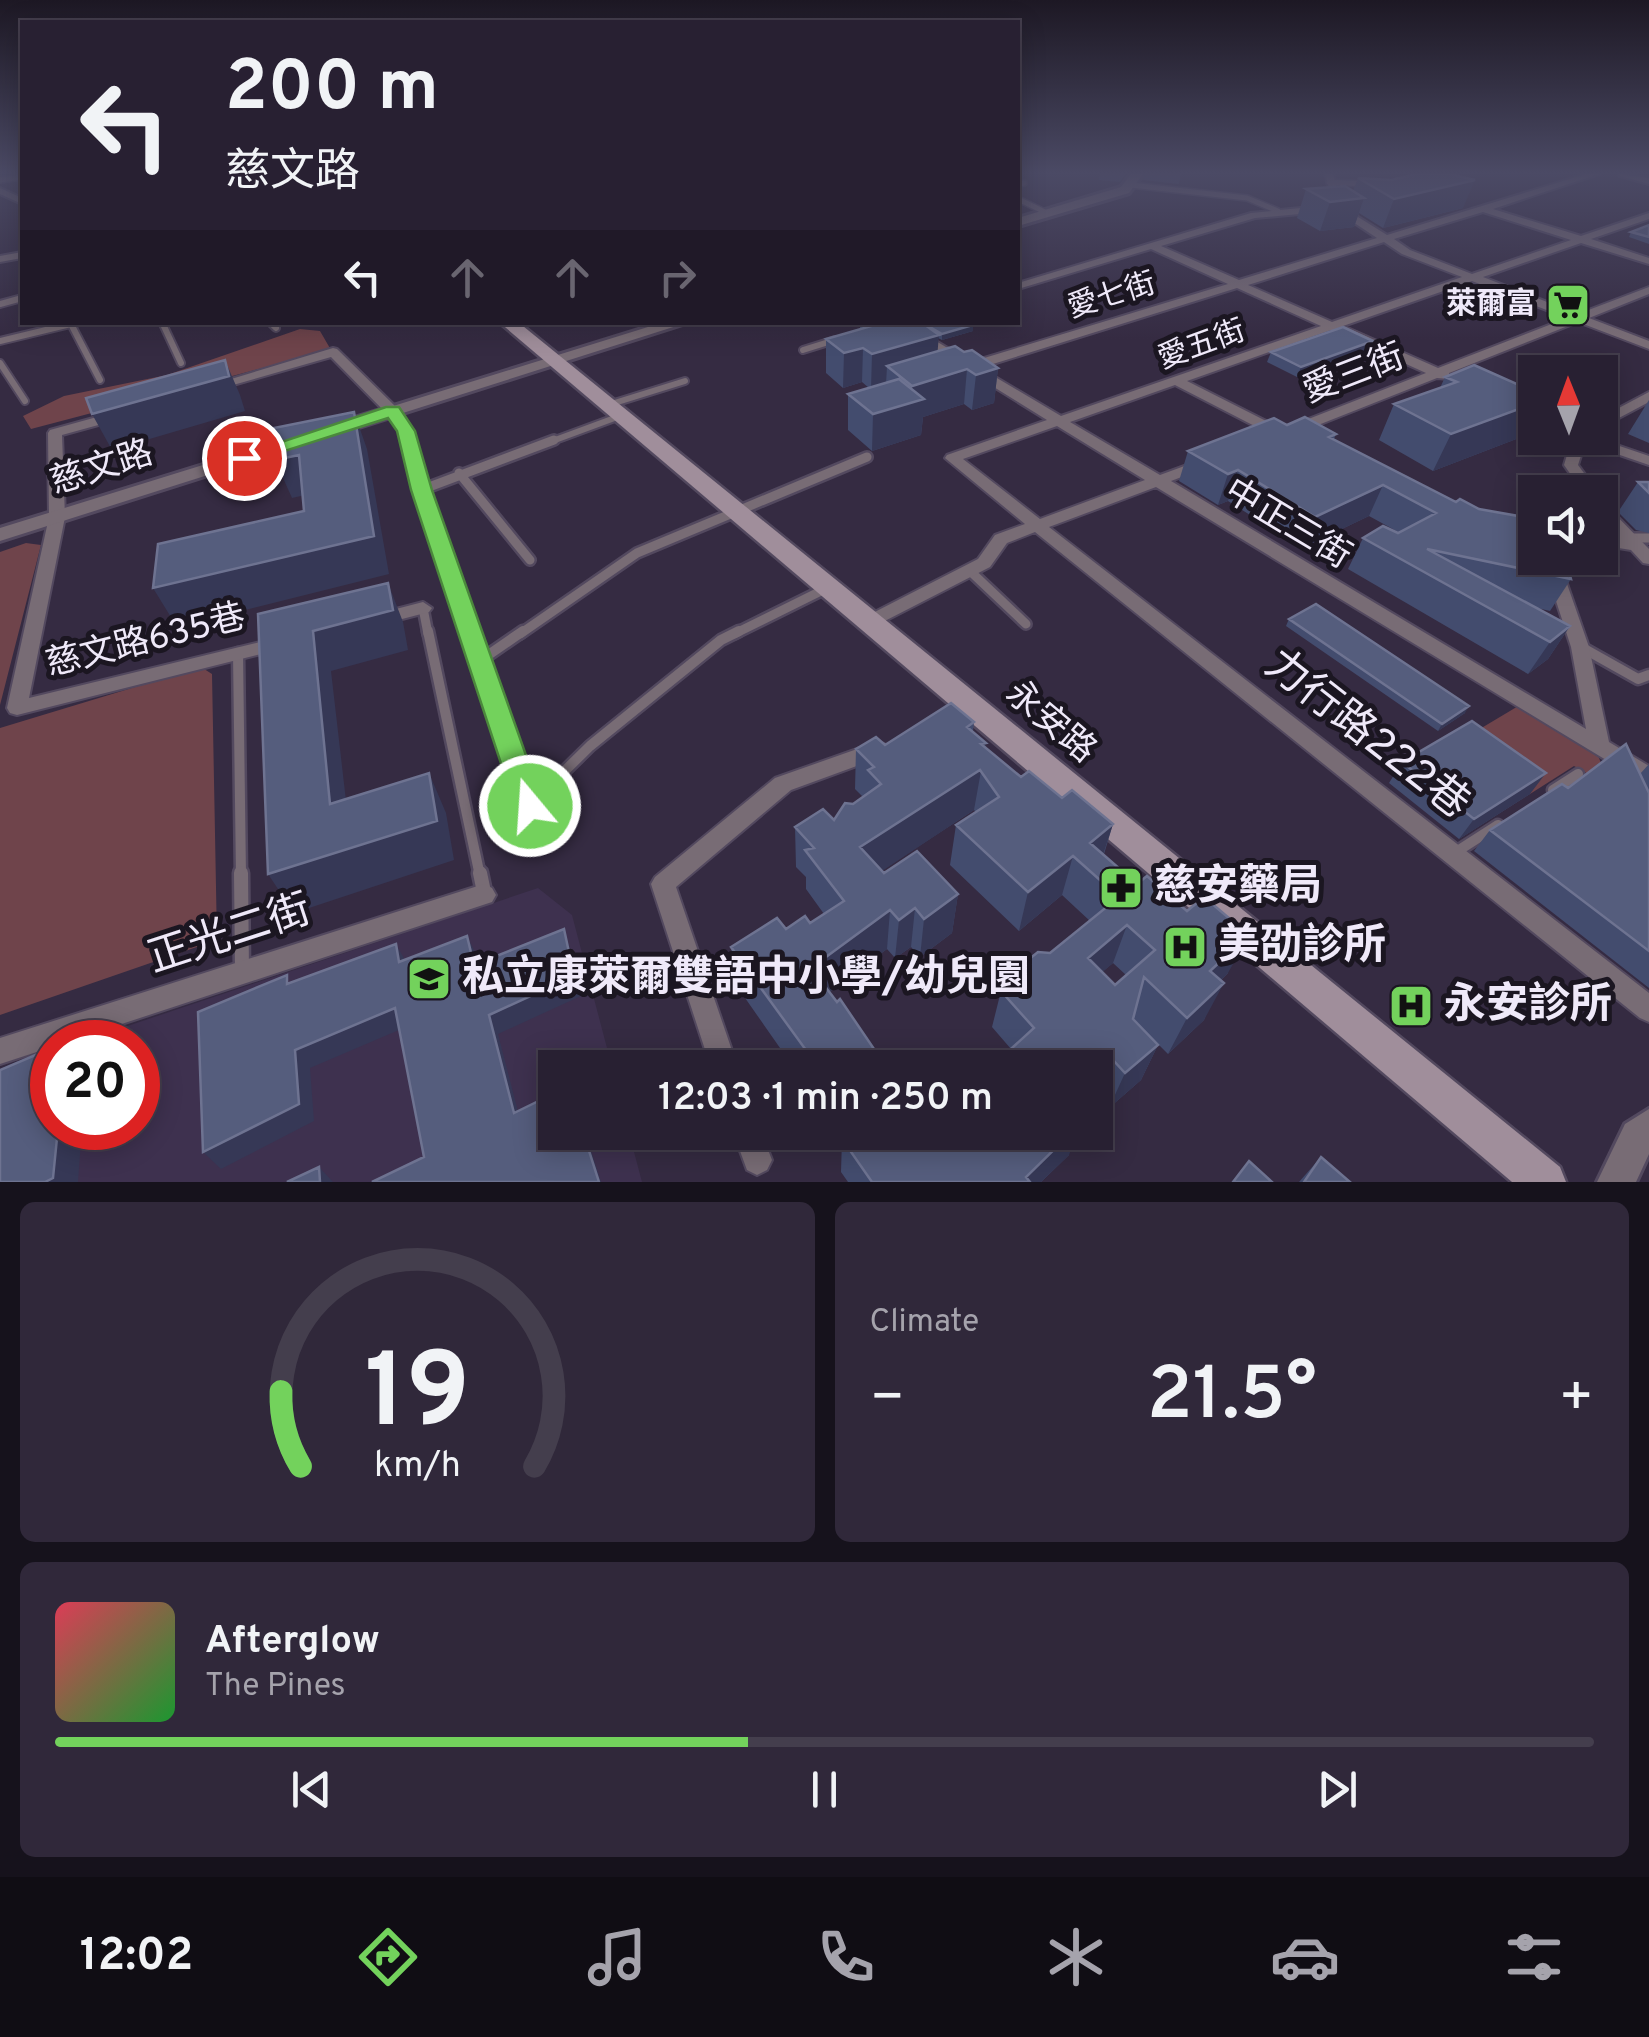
<!DOCTYPE html>
<html lang="en">
<head>
<meta charset="utf-8">
<style>
	body { margin:0; font-family:Overpass,"Noto Sans TC",sans-serif; background:#30283a; color:#f1f3f6; height:100vh; display:flex; flex-direction:column; font-size:38px; white-space:nowrap }
	* { box-sizing:border-box; margin:0 }
	p { font-size:32px; color:#a5a3ac }
	.icon { flex:none; width:55px; height:55px; fill:none; stroke:currentColor; stroke-width:2; stroke-linecap:round; stroke-linejoin:round }
	.map { position:relative; height:1182px; overflow:hidden }
	.side { display:flex; flex-direction:column; gap:20px; padding:20px; background:#16121c; flex:1 }
	.side>* { flex:none }
	.guide { position:absolute; left:20px; top:20px; width:1000px; height:305px; border-radius:0px; box-shadow:0 5px 25px #0003,0 0 0 2px #443e4d; background:#282032; color:#f1f3f6; overflow:hidden }
	.needle { width:65px; rotate:359deg }
	.controls { position:absolute; left:1518px; top:355px; display:grid; gap:20px }
	.controls a { display:grid; place-items:center; width:100px; height:100px; border-radius:0px; background:#282032; box-shadow:0 5px 25px #0003,0 0 0 2px #443e4d; font-size:50px }
	.speed { position:absolute; left:30px; top:1020px; display:flex; gap:20px; font-size:50px; font-weight:700; text-align:center }
	.speed>* { display:grid; place-content:center; width:130px; height:130px; border-radius:50%; background:#282032; box-shadow:0 5px 25px #0003,0 0 0 2px #443e4d; line-height:1 }
	.speed .limit { border:15px solid #d22; background:#fff; color:#111 }
	.pin { position:absolute; display:grid; place-items:center; width:85px; height:85px; color:#fff; margin:-42px; border:5px solid #fff; border-radius:50%; box-shadow:0 2px 10px #0007 }
	.me { position:absolute; width:110px; margin:-55px; rotate:342deg; stroke-linejoin:round; filter:drop-shadow(0 0 8px #0008) }
	.turn { display:flex; align-items:center; gap:35px; height:210px; padding:0 40px; font-size:45px }
	.turn .icon { width:130px; height:130px; stroke-width:2.5 }
	.turn b { display:block; font-size:70px; line-height:85px }
	.lanes { display:flex; align-items:center; height:95px; padding:0 40px; background:#0003; justify-content:center; gap:50px; direction:ltr }
	.lanes .off { opacity:.35 }
	.big { font-size:75px; font-weight:600; line-height:1.1 }
	.side .card { flex:1; display:flex; flex-direction:column; justify-content:center; gap:15px; min-width:0; padding:0 35px; border-radius:15px; background:#30283a }
	.side .dial { align-items:center; gap:0 }
	.dial svg { height:260px; overflow:visible; fill:none; stroke:#443e4d; stroke-width:7; stroke-linecap:round; text-anchor:middle }
	.dial text { fill:#f1f3f6; stroke:none }
	.song { display:flex; align-items:center; gap:30px }
	.cover { width:120px; height:120px; border-radius:15px; background:linear-gradient(135deg,hsl(350 70% 55%),hsl(130 70% 35%)) }
	.played { height:10px; border-radius:5px; background:linear-gradient(90deg,#73d25c 45%,#443e4d 45%) }
	.keys { display:flex; justify-content:space-around; direction:ltr }
	.heat { display:flex; justify-content:space-between; align-items:center; font-size:55px; direction:ltr }
	.side .tiles { flex:1; display:grid; gap:20px; grid-template-columns:1fr 1fr }
	.card:last-child { grid-column:span 2 }
	.trip { position:absolute; left:538px; top:1050px; width:575px; height:100px; border-radius:0px; background:#282032; box-shadow:0 5px 25px #0003,0 0 0 2px #443e4d; font-weight:600; line-height:100px; text-align:center }
	.tab-bar { display:flex; height:160px; justify-content:space-around; align-items:center; background:#100d14; color:#a5a3ac }
	.tab-bar .icon { width:70px; height:70px }
	.tab-bar .active { color:#73d25c }
	.tab-bar b { font-size:45px; color:#f1f3f6 }
	.map>svg:first-child { display:block }
</style>
</head>
<body>
<div class="map">
<svg width="1649" height="1182" viewBox="0 0 1649 1182">
	<rect width="100%" height="100%" fill="#352b42"/>
	<path fill="#3e314f" d="M538,888L572,915L612,1067L555,1068V1132L629,1133L642,1182H0V1069L52,1052V1128H138V1042H80Z"/>
	<path fill="#6f444b" d="M300,329L320,331L331,350L31,429L23,416L64,396L167,375Z
		M26,543L41,545L0,705V552Z
		M201,667L212,674L217,940L0,1015V728Z
		M1520,705L1596,751L1604,770L1595,778L1574,766L1530,794L1458,742Z"/>
	<g fill="none" stroke-linecap="round" stroke-linejoin="round">
		<defs>
			<path id="service-far4" d="M0,180L22,177
				M1329,182L1366,184
				M1018,184L1024,183
				M1131,185L1247,198L1278,211
				M1018,199L1047,213"/>
			<path id="service-far3" d="M0,304L22,298
				M162,322L181,363
				M270,322L276,328
				M71,324L100,380
				M0,341L79,322
				M803,350L835,340
				M0,363L25,401
				M608,405L685,381
				M392,411L409,443
				M547,443L620,416"/>
			<path id="service-far2" d="M408,440L471,634
				M459,473L530,560
				M421,490L554,440
				M1628,538H1649
				M969,570L1026,624
				M423,608L428,634
				M520,634L637,553L867,457
				M734,634L827,588"/>
			<path id="service-far1" d="M428,631L480,876
				M470,631L530,805L590,746L721,640L739,631
				M1581,647L1638,679L1649,675
				M238,653L241,876
				M481,660L523,631
				M1553,790L1578,774
				M1456,852L1498,825"/>
			<path id="service" d="M241,873L242,971
				M480,873L484,892"/>
			<path id="minor" d="M1325,174H1333L1342,207L1387,235L1586,174H1599L1493,209L1581,236L1649,213V219L1591,239L1649,258V264L1581,243L1483,277L1578,314L1649,287V294L1589,318L1649,341V349L1578,322L1449,373V379L1437,378L1298,433H1288V427L1426,373L1331,330L1187,381L1284,430V436H1274L1175,385L1070,422L1160,475L1198,461H1208V467L1171,481L1586,729L1571,647L1542,558H1558L1589,647L1609,742L1649,766V786L1156,487L1049,527L1649,993V1022L1640,1018L1035,532L1007,543L990,567L875,626H863L860,622L863,618L978,559L995,535L1025,524L945,458L947,455L1047,420L889,322H904L971,362L1228,284L1151,249L1018,289V283L1251,213L1321,206L1326,209L1321,212L1255,218L1161,246L1239,280L1377,238L1335,210ZM1483,212L1571,240L1472,274L1410,250L1394,239ZM1384,242L1402,254L1462,277L1332,322L1248,285ZM1472,281L1567,318L1438,368L1343,326ZM1237,288L1321,326L1061,416L980,368ZM1057,426L1145,480L1040,519L963,459Z
				M1619,174L1649,178V184L1620,176Z
				M0,188L22,198V204L0,194Z
				M22,252V258L0,262V256Z
				M333,348L337,349L397,408V414H387L331,357L212,391L205,387Z
				M1649,392V402L1600,428V418Z
				M115,412L120,413V419L62,435L65,517L29,698L281,637L288,638L290,643L288,648L281,649L17,715L10,713L7,708L49,517L48,433L50,430Z
				M1572,438H1596L1649,456V465L1585,443L1578,465L1598,492H1583L1564,465Z
				M1600,503L1606,505L1649,549V564L1643,563L1631,550L1600,545V535L1619,538L1600,517Z
				M423,602L432,608L429,612L379,625L370,619L373,615Z
				M877,742L884,744L887,750L884,756L791,790L676,887L738,1068H711L651,884L655,877L775,778Z
				M484,884L492,888L496,895L492,902L67,1042H52V1047L0,1064V1038Z
				M733,1132H761L772,1160L767,1170L757,1175L747,1170Z"/>
			<path id="tertiary" d="M1131,174H1143L1129,193L1018,226V218L1121,187Z
				M664,322H689L0,541V528Z
				M1649,1109V1154L1636,1182H1597L1625,1124Z"/>
			<path id="secondary" d="M499,322H518L1560,1167L1566,1182H1512Z"/>
		</defs>
		<use href="#service-far4" stroke="#53495f" stroke-width="8"/>
		<use href="#service-far3" stroke="#53495f" stroke-width="10"/>
		<use href="#service-far2" stroke="#53495f" stroke-width="14"/>
		<use href="#service-far1" stroke="#53495f" stroke-width="15"/>
		<use href="#service" stroke="#53495f" stroke-width="19"/>
		<use href="#minor" stroke="#53495f" stroke-width="4"/>
		<use href="#tertiary" stroke="#53495f" stroke-width="6"/>
		<use href="#secondary" stroke="#53495f" stroke-width="5"/>
		<use href="#service-far4" stroke="#786c75" stroke-width="5"/>
		<use href="#service-far3" stroke="#786c75" stroke-width="6"/>
		<use href="#service-far2" stroke="#786c75" stroke-width="9"/>
		<use href="#service-far1" stroke="#786c75" stroke-width="10"/>
		<use href="#service" stroke="#786c75" stroke-width="14"/>
		<use href="#minor" fill="#786c75" fill-rule="evenodd"/>
		<use href="#tertiary" fill="#786c75" fill-rule="evenodd"/>
		<use href="#secondary" fill="#a08e9b" fill-rule="evenodd"/>
	</g>
	<path fill="#434c6e" fill-rule="evenodd" d="M1100,174H1126L1120,182L1099,180Z
		M1144,174H1181L1179,184L1143,180Z
		M1358,178L1463,208L1383,228L1359,213L1354,227L1320,231L1297,218L1306,189L1353,191Z
		M1649,225V244L1629,237L1631,232Z
		M860,322H969L973,331L942,340L938,338L937,352H964L998,368L994,403L972,410L964,404L923,417L921,435L872,451L848,430V394L869,388L862,382L843,388L826,373V339L860,330Z
		M1373,341L1369,351L1297,377L1267,362L1271,352Z
		M1474,365L1529,434L1433,471L1379,440L1394,404L1440,388L1445,377Z
		M1649,400V443L1628,434Z
		M1287,425L1336,434L1334,439L1571,579L1550,611L1537,608L1570,626L1548,659L1528,674L1348,569L1363,538L1400,533L1369,516L1302,548L1228,501L1218,505L1179,481L1188,451Z
		M1638,482H1649V533L1636,530L1618,512Z
		M1289,619L1465,713L1438,731L1286,626Z
		M974,722L973,731L985,747L1021,777L1113,824L1104,854L1228,973L1221,980L1204,1020L1168,1054L1148,1034L1158,1045L1141,1080L1109,1108L1098,1095L1011,1049L992,1027L1001,991L1019,977L1023,964L1050,953L1090,921L1062,895L1019,931L950,865L956,825L976,812L974,810L881,871L884,873L958,894L952,933L920,957L911,947L895,958L887,949L829,992L873,1068H794L736,985L731,947L786,929L810,923L824,914L806,889V877L796,867L795,827L834,820L863,797L855,789L856,749L885,745ZM1113,963L1126,975L1115,985L1102,972Z
		M1402,762L1530,794L1459,839L1389,783Z
		M1649,764V988L1474,851L1490,830L1568,788L1640,774Z
		M842,1139L950,1141L1069,1155L1041,1182H848L841,1172Z
		M1321,1157L1350,1182H1299Z"/>
	<path fill="#363856" d="M1475,180L1463,208L1383,228L1394,199Z
		M1364,198L1354,227L1320,231L1330,202Z
		M383,322H400L385,327Z
		M414,322H429L415,327Z
		M973,325V331L942,340V334Z
		M939,335L936,369L887,366L886,384L871,389L872,354Z
		M1373,341L1369,351L1297,377L1301,367Z
		M863,348L862,382L843,388L844,353Z
		M225,360L240,395L245,411L112,450L92,414Z
		M998,368L994,403L972,410L976,375Z
		M967,369L964,404L923,417L921,435L872,451L873,414L911,403L912,386Z
		M1535,403V422L1529,434L1433,471L1451,434Z
		M354,412L367,449L389,574L177,627L153,588L374,536Z
		M299,455L314,493L292,498L275,460Z
		M1238,470L1228,501L1218,505L1228,474Z
		M1383,485L1369,516L1302,548L1315,517Z
		M388,583L403,622L408,650L331,671L351,844L330,804L313,631Z
		M1570,626L1548,659L1528,674L1550,642Z
		M1469,706L1465,713L1438,731L1442,724Z
		M986,743L974,810L858,887L860,847L981,744Z
		M429,773L446,813L454,860L294,913L268,874Z
		M1546,773L1530,794L1459,839L1474,819Z
		M1113,824L1100,864L1090,843Z
		M1073,856L1062,895L1019,931L1028,892Z
		M958,894L952,933L920,957L924,919Z
		M915,908L911,947L895,958L899,920Z
		M890,910L887,949L811,1006V968Z
		M1127,925L1113,963L1075,996L1088,958Z
		M564,929L570,949L581,996L498,1034L523,1131L514,1113L489,1015Z
		M1249,935L1228,973L1191,1008L1210,971Z
		M467,936L477,956L483,985L474,965Z
		M396,944L407,964L399,962Z
		M1224,983L1204,1020L1168,1054L1187,1018Z
		M395,1008L406,1027L310,1068L314,1121L221,1169L203,1152L295,1050Z
		M1158,1045L1141,1080L1109,1108L1125,1073Z
		M874,1049L873,1068H850Z
		M1113,1060L1098,1095L1095,1097V1075Z
		M58,1128H82L78,1182H45Z
		M583,1132H585L601,1182H599Z
		M1072,1132H1078L1069,1155L1041,1182H1025L1026,1177Z
		M319,1167L333,1182H320Z"/>
	<path fill="#555d7d" stroke="#6e7391" stroke-width="2.5" fill-rule="evenodd" d="M1417,174H1450L1475,180L1394,199L1358,178L1391,180Z
		M1345,186L1364,198L1330,202L1306,189Z
		M1649,225V237L1631,232Z
		M885,322H921L939,335L872,354L863,348L844,353L826,339Z
		M969,322L973,325L942,334L923,323Z
		M1343,327L1373,341L1301,367L1271,352Z
		M955,346L964,352L972,350L998,368L976,375L967,369L912,386L887,366Z
		M225,360L229,376L92,414L86,398Z
		M1474,365L1535,392V403L1451,434L1394,404L1457,382L1445,377Z
		M899,379L924,399L873,414L848,394Z
		M354,412L374,536L153,588L158,544L304,511L299,455L275,460L274,428Z
		M1305,417L1336,434L1329,437L1456,502L1460,499L1479,509L1535,519V558H1565L1571,579L1427,549L1570,626L1550,642L1363,538L1383,526L1398,533L1436,513L1383,485L1315,517L1238,470L1228,474L1188,451L1274,418L1287,425Z
		M1638,482H1649V493Z
		M388,583L393,610L313,631L330,804L429,773L437,821L268,874L258,614Z
		M1316,604L1469,706L1442,724L1289,619Z
		M951,703L974,722L967,727L986,743L981,744L1021,777L1029,771L1062,798L1072,790L1113,824L1090,843L1137,884L1147,876L1187,911L1204,897L1249,935L1210,971L1224,983L1187,1018L1144,977L1133,1019L1158,1045L1125,1073L1113,1060L1095,1075V1068H990L1034,1028L1001,991L1022,975L1023,964L1038,952L1050,953L1119,897L1073,856L1028,892L956,825L999,797L980,770L860,847L884,873L917,851L958,894L924,919L915,908L899,920L890,910L811,968L837,1002L840,999L874,1049L850,1068H819L731,947L777,918L786,929L805,916L810,923L844,901L805,850L814,848L795,827L823,809L834,820L845,803L853,804L881,784L868,770L874,767L856,749L876,737L885,745ZM1127,925L1155,950L1115,985L1088,958Z
		M1472,721L1546,773L1474,819L1402,762Z
		M1626,744L1649,793V951L1490,830L1562,784L1568,788Z
		M564,929L574,976L489,1015L514,1113L555,1093V1132H583L599,1182H372L424,1157L395,1008L295,1050L299,1104L203,1152L198,1012L287,975V984L396,944L399,962L467,936L474,965Z
		M52,1048V1128H58L53,1178L45,1182H0V1070Z
		M850,1132H943L950,1141L960,1132H1072L1026,1177L1030,1182H872L842,1139Z
		M1321,1157L1350,1182H1304Z
		M1249,1161L1272,1182H1233Z
		M319,1167L320,1182H287Z"/>
	<linearGradient id="sky" x2="0" y2="1"><stop stop-color="#1d1824"/><stop offset="0.51" stop-color="#4b4a65"/><stop offset="1" stop-color="#4b4a65" stop-opacity="0"/></linearGradient>
	<rect width="1649" height="339" fill="url(#sky)"/>
	<path fill="#73d25c" stroke="#4b883c" stroke-width="2.5" d="M386,407H399L415,431L432,490L544,806L540,814H519L515,806L411,490L397,431L388,418L250,462L234,458Z"/>
	<defs>
		<symbol id="supermarket-square" viewBox="-11 -11 22 22"><rect x="-9" y="-9" width="18" height="18" rx="4" fill="#73d25c" stroke="#1b1621"/><path d="M-6-5.5h2.5l.6 2H6L4.5 2H-2.5L-4.4-4H-6ZM-1.5 3.2a1.3 1.3 0 1 0 .1 0ZM3 3.2a1.3 1.3 0 1 0 .1 0Z" fill="#111"/></symbol>
		<symbol id="pharmacy-square" viewBox="-11 -11 22 22"><rect x="-9" y="-9" width="18" height="18" rx="4" fill="#73d25c" stroke="#1b1621"/><path d="M-2-6h4v4h4v4h-4v4h-4v-4h-4v-4h4Z" fill="#111"/></symbol>
		<symbol id="hospital-square" viewBox="-11 -11 22 22"><rect x="-9" y="-9" width="18" height="18" rx="4" fill="#73d25c" stroke="#1b1621"/><path d="M-5-5h3v3.5h4V-5h3V5h-3V1.5h-4V5h-3Z" fill="#111"/></symbol>
		<symbol id="school-square" viewBox="-11 -11 22 22"><rect x="-9" y="-9" width="18" height="18" rx="4" fill="#73d25c" stroke="#1b1621"/><path d="M0-5L7-2L0 1L-7-2ZM-4 1L0 2.5L4 1V4Q0 6-4 4Z" fill="#111"/></symbol>
	</defs>
	<g fill-rule="evenodd">
		<use href="#supermarket-square" x="1543" y="280" width="50" height="50"/>
		<use href="#pharmacy-square" x="1096" y="863" width="50" height="50"/>
		<use href="#hospital-square" x="1160" y="922" width="50" height="50"/>
		<use href="#school-square" x="404" y="954" width="50" height="50"/>
		<use href="#hospital-square" x="1386" y="981" width="50" height="50"/>
	</g>
	<g text-anchor="middle" dominant-baseline="central" stroke-width="10" stroke-linejoin="round" paint-order="stroke">
		<g font-size="30" fill="#efe9f9" stroke="#1b1621">
			<text transform="translate(1112 297) rotate(-17)">愛七街</text>
			<text transform="translate(1202 346) rotate(-20)">愛五街</text>
		</g>
		<g font-size="30" font-weight="bold" fill="#efe9f9" stroke="#1b1621" text-anchor="end">
			<text x="1536" y="305">萊爾富</text>
		</g>
		<g font-size="35" fill="#efe9f9" stroke="#1b1621">
			<text transform="translate(1354 375) rotate(-21)">愛三街</text>
			<text transform="translate(102 469) rotate(-18)">慈文路</text>
			<text transform="translate(1287 525) rotate(31)">中正三街</text>
			<text transform="translate(146 642) rotate(-14)">慈文路635巷</text>
			<text transform="translate(1050 723) rotate(40)">永安路</text>
		</g>
		<g font-size="42" fill="#efe9f9" stroke="#1b1621">
			<text transform="translate(1366 736) rotate(38)">力行路222巷</text>
			<text transform="translate(230 936) rotate(-18)">正光二街</text>
		</g>
		<g font-size="42" font-weight="bold" fill="#efe9f9" stroke="#1b1621" text-anchor="start">
			<text x="1154" y="888">慈安藥局</text>
			<text x="1218" y="947">美劭診所</text>
			<text x="462" y="979">私立康萊爾雙語中小學/幼兒園</text>
			<text x="1444" y="1006">永安診所</text>
		</g>
	</g>
</svg>
<div class="controls">
<a><svg class="needle" viewBox="-14 -14 28 28"><path d="M0-13l5 13h-10z" fill="#e53935"/><path d="M0 13l5-13h-10z" fill="#a5a3ac"/></svg></a>
<a><svg class="icon" aria-label="sound" viewBox="0 0 24 24"><path d="M4 9h4l5-4v14l-5-4H4zM17 9q2 3 0 6"/></svg></a>
</div>
<div class="speed"><div class="limit">20</div></div>
<div class="pin" style="left:244px;top:458px;background:#d93025"><svg class="icon" aria-label="arrive" viewBox="0 0 24 24"><path d="M6 21V4h12l-3 4 3 4H6"/></svg></div>
<svg class="me" style="left:530px;top:806px" viewBox="-20 -20 40 40"><circle r="17" fill="#73d25c" stroke="#fff" stroke-width="3"/><path d="M0-11L8 9 0 5-8 9z" fill="#fff"/></svg>
<div class="trip">12:03 · 1 min · 250 m</div>
<div class="guide">
<div class="turn"><svg class="icon" aria-label="left" viewBox="0 0 24 24"><path d="M17 20v-9H6M10 6l-5 5 5 5"/></svg><div><b>200 m</b>慈文路</div></div>
<div class="lanes"><svg class="icon" aria-label="left" viewBox="0 0 24 24"><path d="M17 20v-9H6M10 6l-5 5 5 5"/></svg><svg class="icon off" aria-label="ahead" viewBox="0 0 24 24"><path d="M12 20V5M6 11l6-6 6 6"/></svg><svg class="icon off" aria-label="ahead" viewBox="0 0 24 24"><path d="M12 20V5M6 11l6-6 6 6"/></svg><svg class="icon off" aria-label="right" viewBox="0 0 24 24"><path d="M7 20v-9h11M14 6l5 5-5 5"/></svg></div>
</div>
</div>
<section class="side">
<div class="tiles">
<div class="card dial"><svg viewBox="0 0 100 80">
<path d="M14 69A42 42 0 1 1 86 69"/>
<path d="M14 69A42 42 0 0 1 8 46" stroke="#73d25c"/>
<text x="50" y="56" font-size="32" font-weight="700">19</text>
<text x="50" y="72" font-size="11">km/h</text>
</svg></div>
<div class="card"><p>Climate</p>
<div class="heat"><a>−</a><b class="big">21.5°</b><a>+</a></div>
</div>
<div class="card">
<div class="song"><i class="cover"></i><div><b>Afterglow</b><p>The Pines</p></div></div>
<div class="played"></div>
<div class="keys"><svg class="icon" aria-label="previous" viewBox="0 0 24 24"><path d="M18 5L8 12l10 7zM5 5v14"/></svg><svg class="icon" aria-label="pause" viewBox="0 0 24 24"><path d="M8 5v14M16 5v14"/></svg><svg class="icon" aria-label="next" viewBox="0 0 24 24"><path d="M6 5l10 7-10 7zM19 5v14"/></svg></div>
</div>
</div>
</section>
<nav class="tab-bar">
<b>12:02</b>
<svg class="icon active" aria-label="directions" viewBox="0 0 24 24"><path d="M12 3l9 9-9 9-9-9zM9 14v-3h6M13 9l2 2-2 2"/></svg>
<svg class="icon" aria-label="music" viewBox="0 0 24 24"><path d="M9 18V5l10-2v13"/><circle cx="6" cy="18" r="3"/><circle cx="16" cy="16" r="3"/></svg>
<svg class="icon" aria-label="phone" viewBox="0 0 24 24"><path d="M5 4h4l2 5-3 2q2 4 5 5l2-3 5 2v4C11 20 4 13 5 4z"/></svg>
<svg class="icon" aria-label="climate" viewBox="0 0 24 24"><path d="M12 3v18M4 7l16 10M4 17L20 7"/></svg>
<svg class="icon" aria-label="car" viewBox="0 0 24 24"><path d="M5 17H2v-5l4-1 3-4h7l3 4 3 1v5h-3M9 17h6M6 11h13"/><circle cx="7" cy="17" r="2"/><circle cx="17" cy="17" r="2"/></svg>
<svg class="icon" aria-label="filters" viewBox="0 0 24 24"><path d="M4 7h16M4 17h16"/><circle cx="9" cy="7" r="2"/><circle cx="15" cy="17" r="2"/></svg>
</nav>
</body>
</html>
